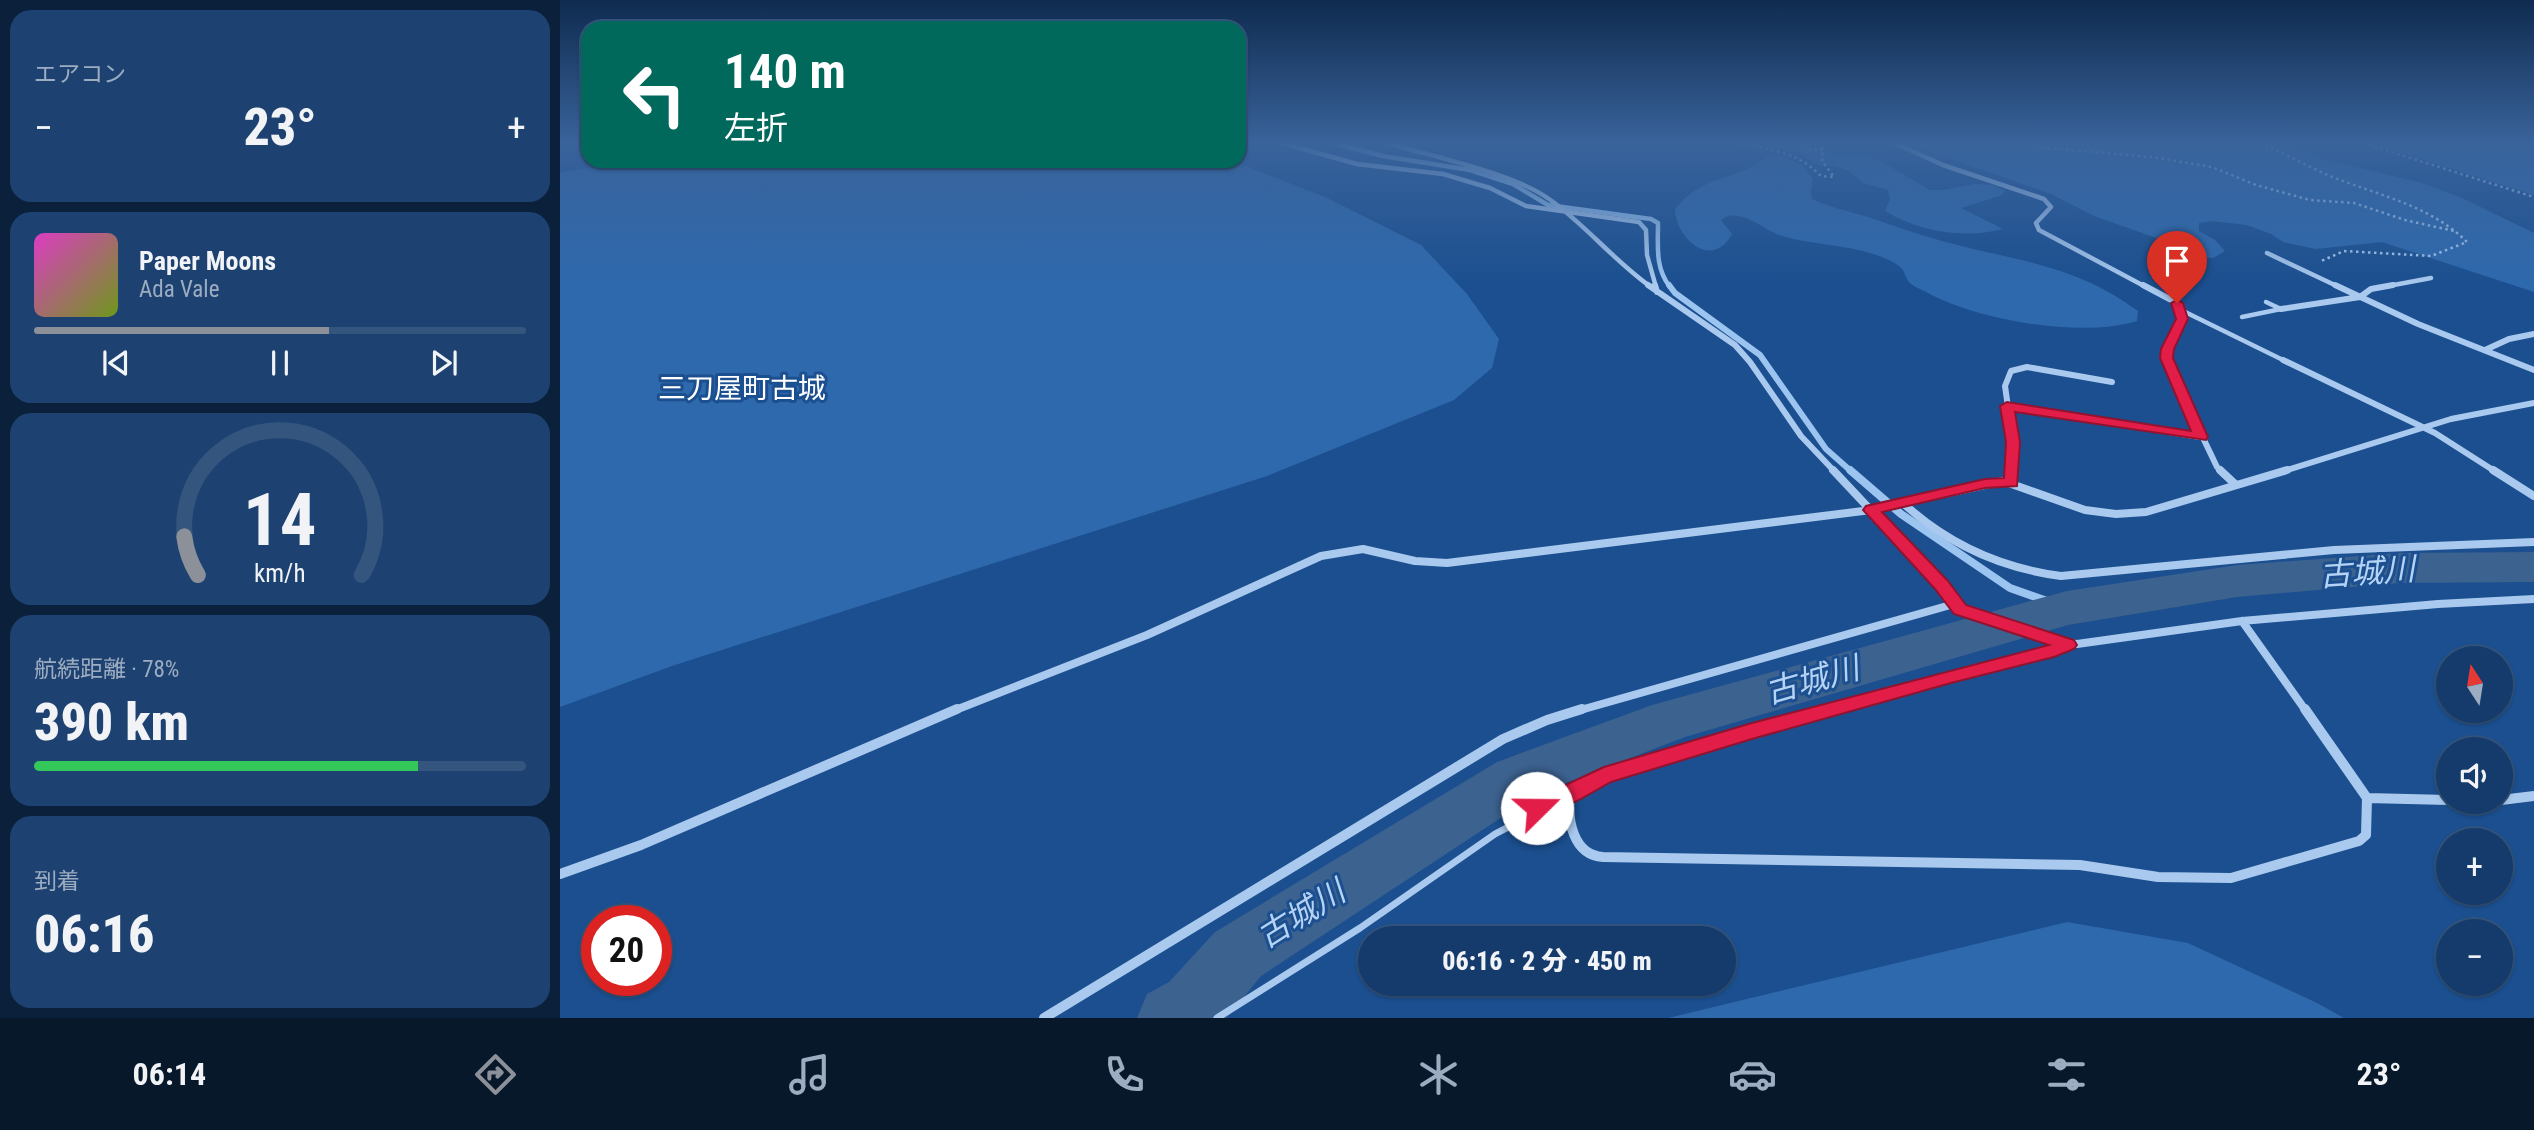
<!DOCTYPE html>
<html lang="ja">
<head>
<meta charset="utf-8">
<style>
	body { margin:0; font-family:"Roboto Condensed","Noto Sans JP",sans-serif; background:#1d4271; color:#f1f3f6; height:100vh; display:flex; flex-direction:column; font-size:26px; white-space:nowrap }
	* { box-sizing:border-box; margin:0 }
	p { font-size:23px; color:#9dadc1 }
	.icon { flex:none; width:38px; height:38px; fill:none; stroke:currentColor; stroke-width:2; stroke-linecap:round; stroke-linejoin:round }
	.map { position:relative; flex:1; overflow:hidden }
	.panel { display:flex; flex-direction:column; gap:10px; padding:10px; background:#0b203b; width:560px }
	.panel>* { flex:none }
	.banner { position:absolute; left:21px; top:21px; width:665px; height:147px; border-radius:21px; box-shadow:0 2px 5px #0004,0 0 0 2px #33557e; background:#00695c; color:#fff; overflow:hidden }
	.needle { width:46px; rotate:348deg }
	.controls { position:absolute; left:1876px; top:646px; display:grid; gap:14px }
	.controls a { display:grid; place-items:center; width:77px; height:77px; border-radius:50%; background:#143b6b; box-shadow:0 2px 5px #0004,0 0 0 2px #33557e; font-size:35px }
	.speed { position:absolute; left:21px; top:905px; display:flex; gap:14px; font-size:35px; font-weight:700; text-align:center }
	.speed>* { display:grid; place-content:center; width:91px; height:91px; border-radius:50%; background:#143b6b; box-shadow:0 2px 5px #0004,0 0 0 2px #33557e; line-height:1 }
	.speed .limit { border:10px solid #d22; background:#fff; color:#111 }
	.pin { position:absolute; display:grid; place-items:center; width:60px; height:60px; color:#fff; margin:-72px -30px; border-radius:50% 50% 50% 0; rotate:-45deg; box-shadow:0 0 7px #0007 }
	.pin .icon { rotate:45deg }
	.me { position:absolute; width:77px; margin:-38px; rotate:68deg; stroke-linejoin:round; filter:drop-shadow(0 0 5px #0008) }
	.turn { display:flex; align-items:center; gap:24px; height:147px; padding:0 28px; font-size:32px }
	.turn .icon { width:91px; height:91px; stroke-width:2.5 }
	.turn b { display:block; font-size:49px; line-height:60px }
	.big { font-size:52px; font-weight:800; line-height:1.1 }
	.panel .tile { flex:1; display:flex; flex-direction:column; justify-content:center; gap:10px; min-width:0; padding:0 24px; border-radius:21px; background:#1d4271 }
	.panel .dial { align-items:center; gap:0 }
	.dial svg { height:182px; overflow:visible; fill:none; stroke:#33557e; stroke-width:7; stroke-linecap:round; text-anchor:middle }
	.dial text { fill:#f1f3f6; stroke:none }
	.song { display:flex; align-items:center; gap:21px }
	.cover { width:84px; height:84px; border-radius:10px; background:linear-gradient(135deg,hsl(310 70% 55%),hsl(80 70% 35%)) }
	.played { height:7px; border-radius:4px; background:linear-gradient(90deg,#8c9099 60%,#33557e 60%) }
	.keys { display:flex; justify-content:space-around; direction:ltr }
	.heat { display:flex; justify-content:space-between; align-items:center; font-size:38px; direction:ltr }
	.charge { height:10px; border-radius:5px; background:linear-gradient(90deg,#34c759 78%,#33557e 0) }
	.trip { position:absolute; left:798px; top:926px; width:378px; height:70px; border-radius:35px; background:#143b6b; box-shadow:0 2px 5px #0004,0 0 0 2px #33557e; font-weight:800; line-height:70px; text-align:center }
	.dock { display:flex; height:112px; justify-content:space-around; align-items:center; background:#08182b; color:#9dadc1 }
	.dock .icon { width:49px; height:49px }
	.dock .on { color:#8c9099 }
	.dock b { font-size:32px; color:#f1f3f6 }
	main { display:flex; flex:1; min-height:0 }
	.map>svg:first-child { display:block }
</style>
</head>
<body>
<main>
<section class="panel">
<div class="tile"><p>エアコン</p>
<div class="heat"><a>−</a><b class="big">23°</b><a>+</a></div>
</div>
<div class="tile">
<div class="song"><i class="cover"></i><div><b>Paper Moons</b><p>Ada Vale</p></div></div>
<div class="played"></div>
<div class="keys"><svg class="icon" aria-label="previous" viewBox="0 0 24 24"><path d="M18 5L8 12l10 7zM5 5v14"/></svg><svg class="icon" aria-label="pause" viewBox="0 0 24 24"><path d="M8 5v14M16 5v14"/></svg><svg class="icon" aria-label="next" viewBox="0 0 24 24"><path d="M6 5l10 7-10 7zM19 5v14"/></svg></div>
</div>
<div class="tile dial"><svg viewBox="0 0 100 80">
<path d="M14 69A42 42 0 1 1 86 69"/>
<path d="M14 69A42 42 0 0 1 8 52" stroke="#8c9099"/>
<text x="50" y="56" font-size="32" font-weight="700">14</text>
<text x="50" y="72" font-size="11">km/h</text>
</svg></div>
<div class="tile"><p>航続距離 · 78%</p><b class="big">390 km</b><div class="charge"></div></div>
<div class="tile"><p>到着</p><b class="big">06:16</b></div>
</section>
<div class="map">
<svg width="1974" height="1018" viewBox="0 0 1974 1018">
	<rect width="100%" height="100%" fill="#1b4f8f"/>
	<path fill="#2e69ad" d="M1188,143H1250L1252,149L1275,155H1310L1370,190H1384L1414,184L1433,185L1445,191L1442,195L1401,208L1443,229C1403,239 1360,232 1325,211L1330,199L1328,190L1303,183L1289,171L1275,166L1258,165L1238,152Z
		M1346,143H1714L1772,161L1865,184L1900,197L1974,233V292L1822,242L1756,249L1723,242L1711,234L1687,225L1652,221L1639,223V231L1655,240L1665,251L1653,258H1636L1599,239L1534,216L1491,194Z
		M1811,143L1974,145V195Z
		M1216,154L1242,165L1253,179L1251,190L1252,199C1271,208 1289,211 1308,217C1340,228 1372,239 1405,247C1472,263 1521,269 1578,311L1577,321C1521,338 1420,321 1368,293C1363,290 1354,287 1350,283C1346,279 1345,273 1342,269C1338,264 1329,260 1324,258C1292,244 1253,246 1219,235C1203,229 1178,206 1161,220L1172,234C1153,270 1116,240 1115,209C1138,181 1157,182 1187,169C1199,163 1204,157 1216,154Z
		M64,161H673L765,197L861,245L907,294L939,339L932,368L894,400L707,476L112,666L0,707V173Z
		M1507,922L1628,943L1757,1003L1784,1018H1108Z"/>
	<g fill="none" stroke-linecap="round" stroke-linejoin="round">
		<path stroke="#9cc4f0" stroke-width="4.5" d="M773,143L823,156L910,170L953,184L988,205L1091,219L1098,223C1098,246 1095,268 1110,287"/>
		<path stroke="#9cc4f0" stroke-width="6" d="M1109,285L1115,293L1200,355L1266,449L1292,472"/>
		<path stroke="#9cc4f0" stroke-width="8" d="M1290,470L1341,514L1450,588L1507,608"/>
		<path fill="#3c6290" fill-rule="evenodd" d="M1974,552V582L1840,583L1677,597L1508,625L1125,737L977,794L701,976L667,1018H577L587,994L609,982L655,932L937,762L1092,705L1507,591L1677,565L1840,553Z"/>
		<path stroke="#a9c9ee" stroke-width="2.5" stroke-dasharray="2.5 3.5" stroke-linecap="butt" d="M1170,143C1204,148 1236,150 1261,176L1274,177L1262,161L1263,150L1259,143
			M1238,143L1249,149L1263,150
			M1700,143C1724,153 1746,166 1770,176C1817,195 1870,205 1907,242L1871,256L1784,251L1759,262
			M1803,143L1974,197
			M1476,147L1592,157L1652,167L1696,185L1750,200L1794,203L1845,220L1894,231"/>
		<path stroke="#a9c9ee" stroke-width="4.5" d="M1621,310L1723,360
			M1682,317L1721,309L1706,302"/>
		<path stroke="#a9c9ee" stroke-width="7" d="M657,1018L800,928L935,834L1010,795"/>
		<path stroke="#a9c9ee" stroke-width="4.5" d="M722,143L797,164L883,174L930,188L966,206L1079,222L1086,230L1087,255L1096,287
			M828,143C873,157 953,173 989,199C1026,225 1054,261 1091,287
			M1334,143L1383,165L1484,199L1491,207L1476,223L1479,230L1586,287
			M1707,253L1779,287
			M1823,287L1871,278"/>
		<path stroke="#a9c9ee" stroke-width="6" d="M1088,285L1175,345L1190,362L1241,436L1275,472
			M1095,285L1097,292
			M1583,285L1617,303L1622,319L1608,349L1609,367L1657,467L1662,472
			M1775,285L1858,324L1974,370
			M1721,309L1800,297L1811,289L1833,285
			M1925,350L1949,339L1974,334
			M1723,360L1875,433L1936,472
			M1447,406L1640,437
			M1452,472L1453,442L1445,386L1451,371L1467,367L1552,382
			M1721,472L1891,419L1974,403"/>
		<path stroke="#a9c9ee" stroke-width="8" d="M1273,470L1367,570L1400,610L1494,642L1517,644L1682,621L1878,604L1974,599
			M1660,470L1676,485
			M1933,470L1974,496
			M1452,482V470
			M1344,504C1389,545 1441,568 1501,576L1774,550L1974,542
			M1682,621L1746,711
			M393,711L587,635L761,556L803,549L855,561L887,563L1311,510L1443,481L1525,510L1556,514L1586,512L1727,470
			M1017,711L1394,604
			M1267,711L1494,651L1507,644"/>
		<path stroke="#a9c9ee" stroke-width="10" d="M1273,709L1064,768L1034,780L1010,795C1007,820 1013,855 1043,857L1520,865L1598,877L1671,878L1799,841L1806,835L1807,798L1745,709
			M1807,798L1888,800
			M1941,800L1974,796
			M0,874L81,845L397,709
			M484,1018L943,739L987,720L1022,709"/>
	</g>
	<linearGradient id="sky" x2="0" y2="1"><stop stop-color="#0f2b4f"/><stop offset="0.5" stop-color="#39639b"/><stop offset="1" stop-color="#39639b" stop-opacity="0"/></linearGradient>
	<rect width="1974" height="285" fill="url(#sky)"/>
	<path fill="#e11d48" stroke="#92132f" stroke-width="2" d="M1617,300L1623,303L1628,319L1614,349L1613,358L1648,437L1646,440L1455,412L1460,442L1457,486L1425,488L1322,512L1388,581L1406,605L1514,640L1517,645L1514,649L1494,657L1391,683L1192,739L1051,782L1017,801L977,817L969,815L966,808L969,802L1044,767L1192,723L1489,645L1394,614L1375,589L1303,510L1306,506L1425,479L1444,478L1446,442L1440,406L1447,402L1631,431L1600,358L1601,349L1616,319L1611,303Z"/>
	<g text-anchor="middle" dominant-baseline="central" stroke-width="6" stroke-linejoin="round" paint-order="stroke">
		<g font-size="28" fill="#fff" stroke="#1b4f8f">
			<text x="182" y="388">三刀屋町古城</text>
		</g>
		<g font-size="32" font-style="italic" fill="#b5d3f5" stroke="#1b4f8f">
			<text transform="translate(1807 572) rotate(-4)">古城川</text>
			<text transform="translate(1252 680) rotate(-16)">古城川</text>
			<text transform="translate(741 914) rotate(-32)">古城川</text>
		</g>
	</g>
</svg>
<div class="controls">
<a><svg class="needle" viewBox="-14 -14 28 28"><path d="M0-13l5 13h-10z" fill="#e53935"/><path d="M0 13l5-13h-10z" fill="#9dadc1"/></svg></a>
<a><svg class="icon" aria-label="sound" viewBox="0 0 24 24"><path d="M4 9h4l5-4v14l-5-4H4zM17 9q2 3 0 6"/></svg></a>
<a>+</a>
<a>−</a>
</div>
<div class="speed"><div class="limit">20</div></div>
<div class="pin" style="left:1617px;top:303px;background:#d93025"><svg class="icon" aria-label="arrive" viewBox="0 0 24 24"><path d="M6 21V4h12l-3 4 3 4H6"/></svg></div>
<svg class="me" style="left:977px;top:808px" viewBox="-20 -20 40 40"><circle r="19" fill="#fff"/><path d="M0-13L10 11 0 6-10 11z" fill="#e11d48"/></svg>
<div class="trip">06:16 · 2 分 · 450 m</div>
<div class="banner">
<div class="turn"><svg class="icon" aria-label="left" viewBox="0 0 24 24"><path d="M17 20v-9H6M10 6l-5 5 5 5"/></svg><div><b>140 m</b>左折</div></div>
</div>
</div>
</main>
<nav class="dock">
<b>06:14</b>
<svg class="icon on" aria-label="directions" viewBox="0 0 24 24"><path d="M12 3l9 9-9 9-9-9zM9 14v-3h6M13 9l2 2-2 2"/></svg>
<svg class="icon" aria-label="music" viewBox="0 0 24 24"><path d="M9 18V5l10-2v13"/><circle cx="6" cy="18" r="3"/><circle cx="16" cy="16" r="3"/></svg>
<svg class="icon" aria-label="phone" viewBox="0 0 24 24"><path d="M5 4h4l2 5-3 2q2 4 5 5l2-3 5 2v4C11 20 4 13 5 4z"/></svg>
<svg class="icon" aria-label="climate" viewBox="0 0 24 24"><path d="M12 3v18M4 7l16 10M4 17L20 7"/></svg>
<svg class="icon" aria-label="car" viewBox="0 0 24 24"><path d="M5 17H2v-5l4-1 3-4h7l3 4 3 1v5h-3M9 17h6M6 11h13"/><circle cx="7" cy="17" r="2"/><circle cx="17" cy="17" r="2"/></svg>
<svg class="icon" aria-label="filters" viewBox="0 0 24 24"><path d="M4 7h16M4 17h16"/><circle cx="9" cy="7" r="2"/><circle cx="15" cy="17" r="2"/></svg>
<b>23°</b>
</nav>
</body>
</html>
